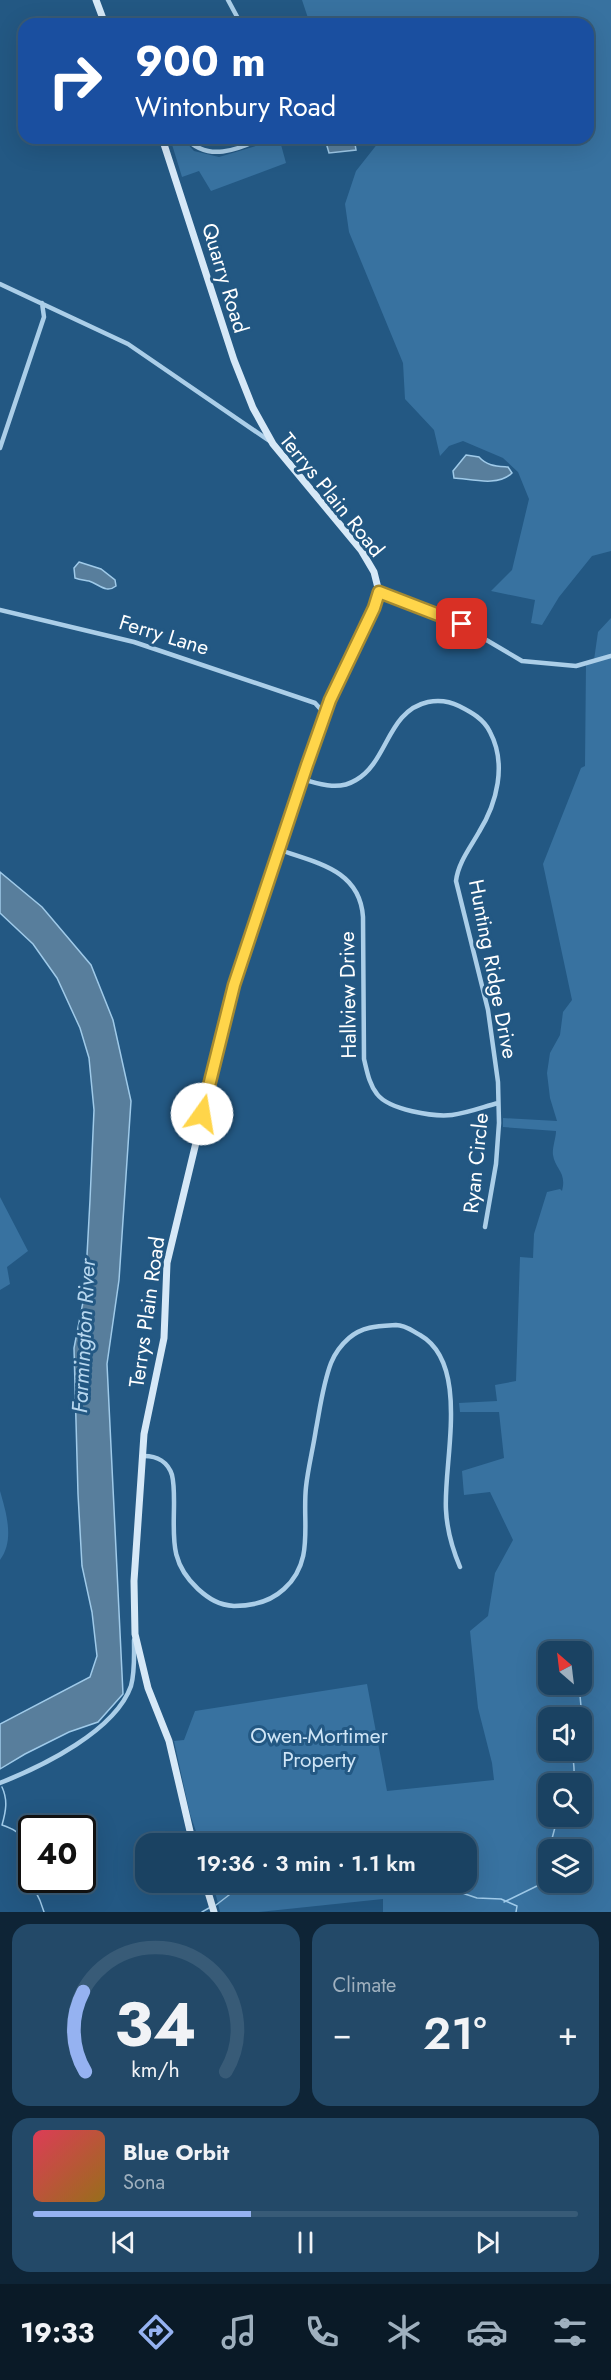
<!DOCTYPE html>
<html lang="en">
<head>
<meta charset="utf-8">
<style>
	body { margin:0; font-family:Jost,sans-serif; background:#234968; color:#f1f3f6; height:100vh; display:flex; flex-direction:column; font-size:22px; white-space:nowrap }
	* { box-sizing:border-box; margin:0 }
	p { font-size:20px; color:#9fb0be }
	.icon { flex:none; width:33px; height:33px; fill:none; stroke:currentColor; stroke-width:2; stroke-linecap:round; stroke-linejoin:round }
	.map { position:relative; height:1912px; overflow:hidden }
	.details { display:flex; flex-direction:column; gap:12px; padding:12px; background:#0e2436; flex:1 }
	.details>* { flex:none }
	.banner { position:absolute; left:18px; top:18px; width:576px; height:126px; border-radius:18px; box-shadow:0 6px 24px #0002,0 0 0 2px #385b77; background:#1a4fa0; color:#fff; overflow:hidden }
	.needle { width:39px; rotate:332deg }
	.controls { position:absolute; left:538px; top:1641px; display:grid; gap:12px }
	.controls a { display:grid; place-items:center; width:54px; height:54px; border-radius:12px; background:#1a4262; box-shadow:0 6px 24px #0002,0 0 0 2px #385b77; font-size:30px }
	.speed { position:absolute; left:18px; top:1815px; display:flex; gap:12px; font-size:30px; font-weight:700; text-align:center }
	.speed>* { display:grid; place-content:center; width:78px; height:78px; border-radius:50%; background:#1a4262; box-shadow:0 6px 24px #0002,0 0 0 2px #385b77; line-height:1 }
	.speed .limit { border:3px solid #111; border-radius:9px; background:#fff; color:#111 }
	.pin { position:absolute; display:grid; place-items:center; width:51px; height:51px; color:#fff; margin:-26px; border-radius:12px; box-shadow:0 3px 9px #0006 }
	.me { position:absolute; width:66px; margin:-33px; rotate:13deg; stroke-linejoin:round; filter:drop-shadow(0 0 4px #0008) }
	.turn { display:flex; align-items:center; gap:21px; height:126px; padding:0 18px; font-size:27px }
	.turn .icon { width:78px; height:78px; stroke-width:2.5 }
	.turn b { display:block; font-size:42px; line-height:51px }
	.big { font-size:45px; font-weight:600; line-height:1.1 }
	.details .card { flex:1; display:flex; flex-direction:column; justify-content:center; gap:9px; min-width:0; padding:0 21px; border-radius:18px; background:#234968 }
	.details .dial { align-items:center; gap:0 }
	.dial svg { height:156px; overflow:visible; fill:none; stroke:#385b77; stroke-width:7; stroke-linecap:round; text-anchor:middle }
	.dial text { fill:#f1f3f6; stroke:none }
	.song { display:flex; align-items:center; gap:18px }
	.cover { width:72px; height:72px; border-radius:9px; background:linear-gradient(135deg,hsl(350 70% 55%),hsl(40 70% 35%)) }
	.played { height:6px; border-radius:3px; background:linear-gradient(90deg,#95b2f1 40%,#385b77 40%) }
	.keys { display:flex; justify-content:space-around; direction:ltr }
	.heat { display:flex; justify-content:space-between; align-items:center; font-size:33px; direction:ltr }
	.details .tiles { flex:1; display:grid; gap:12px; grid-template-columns:1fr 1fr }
	.card:last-child { grid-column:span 2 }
	.trip { position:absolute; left:135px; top:1833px; width:342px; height:60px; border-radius:18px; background:#1a4262; box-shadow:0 6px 24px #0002,0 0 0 2px #385b77; font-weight:600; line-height:60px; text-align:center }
	.tabs { display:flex; height:96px; justify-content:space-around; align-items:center; background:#0a1a27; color:#9fb0be }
	.tabs .icon { width:42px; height:42px }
	.tabs .current { color:#95b2f1 }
	.tabs b { font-size:27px; color:#f1f3f6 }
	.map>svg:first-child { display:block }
</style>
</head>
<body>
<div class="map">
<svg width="611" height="1912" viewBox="0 0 611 1912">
	<rect width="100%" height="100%" fill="#235883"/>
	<path fill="#3872a0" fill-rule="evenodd" d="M302,0H611V551L592,556L559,597L542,625L531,623L535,600L491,591L512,570L529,499L518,472L503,458L463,441L449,446L440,456L434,430L405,399L403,363L349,232L345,204L356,171L382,138H588V24H310Z
		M170,138H182L194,151L219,157L259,145L270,138H288L280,141L286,163L211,191L199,171L182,177Z
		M611,618V1912H383V1899L259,1912H220L213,1883L466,1882V1844L200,1843L190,1814L174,1741L184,1740L195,1711L367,1684L387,1791L494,1780L492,1763L478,1708L470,1631L488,1616L495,1573L513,1540L490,1492L464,1495L462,1471L504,1458L499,1412H460L459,1403L497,1401L495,1385L516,1381L520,1257L533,1258L534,1234L547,1192L560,1189L562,1191C567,1172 555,1169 553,1155C552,1148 556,1138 556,1131L503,1127V1118L557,1121L550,1098L547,1073L550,1053L560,1035L563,1012L572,1000L543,864L581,768L585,766L586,663L594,660L598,632ZM549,1652H582V1684H549ZM549,1718H582V1750H549ZM549,1784H582V1816H549ZM549,1850H582V1882H549Z
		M0,1197L28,1251L7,1267L10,1284L0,1290Z
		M0,1491C6,1512 15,1540 0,1560Z"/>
	<path fill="#587e9c" stroke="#9fcae9" stroke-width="1.5" d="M332,138H354L356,150L329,153L327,146Z
		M466,455L479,457C487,466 496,466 508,467L512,473C498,487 471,479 454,478L453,471Z
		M79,562L101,569L115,580L116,586C106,594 99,584 89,581C84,580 80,580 75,578L74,568Z
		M0,872L42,907L91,965L113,1020L131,1101L119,1280L107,1364L123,1694L98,1722L69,1732L25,1754L0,1769V1724L90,1677L97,1656L92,1612L82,1566L78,1494L74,1348L85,1292L90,1200L94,1110L89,1058L80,1028L57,978L33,944L0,913Z"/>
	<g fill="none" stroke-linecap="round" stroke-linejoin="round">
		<path stroke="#9fcae9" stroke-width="1.5" d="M572,1650L573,1652
			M579,1684L582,1718
			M572,1784C577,1772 572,1763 573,1750
			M2,1787C8,1800 6,1811 2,1825C27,1833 26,1843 18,1866C30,1880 39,1894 44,1912
			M549,1850L558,1816
			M258,1882L268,1888L280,1884L285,1886L296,1882
			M307,1882C336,1892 358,1878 385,1892L401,1886L447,1888L477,1898L501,1899L517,1906L516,1912
			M504,1902L539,1885C545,1870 539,1867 549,1850
			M216,1905L246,1882
			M202,1912L209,1908"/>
		<path stroke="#abcee8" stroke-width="4.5" d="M228,0L241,24
			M186,138C207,162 238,150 262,138
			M0,284L128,344L271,442
			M0,448L44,317L42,303
			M379,592L449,618L522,661L576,666L611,656
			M0,610L134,642L315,703L325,714
			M302,779C320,784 338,791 356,780C388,762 387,711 428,702C439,700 449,701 459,706C471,712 484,719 490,732C507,764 497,803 479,832C470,848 458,863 456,881L488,1010L498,1082L499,1123L496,1164L485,1227
			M280,850C317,863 360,870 363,917L364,1059C367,1071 369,1084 377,1094C389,1110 434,1117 452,1115C468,1113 483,1107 498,1103
			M144,1456C157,1456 168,1462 172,1475C174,1483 174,1493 174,1502C174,1538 169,1562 198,1589C209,1599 219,1605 234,1606C252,1606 270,1602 284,1589C315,1561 302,1524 306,1487C308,1468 313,1449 316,1429C320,1408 323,1384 331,1363C335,1353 341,1345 349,1338C363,1326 379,1326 396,1325C406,1325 412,1331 420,1335C471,1364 443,1463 446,1510C447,1531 452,1548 460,1567
			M0,1783C43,1766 115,1731 131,1686C135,1672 134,1654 134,1640"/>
		<path stroke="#d6e8f7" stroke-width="7" d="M96,0L105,24
			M162,138L234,360L253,408L273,444L361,550L374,572L379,592L374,608L330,700L234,985L167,1263L164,1338L144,1434L134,1581L135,1634L148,1688L169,1741L193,1844
			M205,1882L214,1912"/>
	</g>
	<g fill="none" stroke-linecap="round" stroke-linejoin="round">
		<defs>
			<path id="route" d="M202,1114L234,985L307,765L330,700L374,608L379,592L462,624"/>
		</defs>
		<use href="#route" stroke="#a68a30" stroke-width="15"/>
		<use href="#route" stroke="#ffd54a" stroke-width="10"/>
	</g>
	<g text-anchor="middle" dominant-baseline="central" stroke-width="6" stroke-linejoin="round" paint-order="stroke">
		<g font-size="21" fill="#fff" stroke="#235883">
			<text transform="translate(225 278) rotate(73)">Quarry Road</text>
			<text transform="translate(332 495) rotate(51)">Terrys Plain Road</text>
			<text transform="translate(164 635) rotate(17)">Ferry Lane</text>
			<text transform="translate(493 969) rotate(79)">Hunting Ridge Drive</text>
			<text transform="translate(348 995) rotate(-91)">Hallview Drive</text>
			<text transform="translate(476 1163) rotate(-84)">Ryan Circle</text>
			<text transform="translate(147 1312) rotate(-82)">Terrys Plain Road</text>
		</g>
		<g font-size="21" fill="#cfe5f6" stroke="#235883">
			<text x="319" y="1736">Owen-Mortimer<tspan x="319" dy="24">Property</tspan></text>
		</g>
		<g font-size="22" font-style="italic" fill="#b7d7ef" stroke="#235883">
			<text transform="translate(83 1336) rotate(-87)">Farmington River</text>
		</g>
	</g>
</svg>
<div class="controls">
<a><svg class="needle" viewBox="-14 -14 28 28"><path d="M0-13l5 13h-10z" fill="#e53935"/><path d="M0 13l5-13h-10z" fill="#9fb0be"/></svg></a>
<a><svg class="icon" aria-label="sound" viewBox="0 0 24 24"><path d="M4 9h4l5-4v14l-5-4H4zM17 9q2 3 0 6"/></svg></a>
<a><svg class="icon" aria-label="search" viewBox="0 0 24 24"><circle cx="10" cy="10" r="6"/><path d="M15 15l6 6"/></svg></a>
<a><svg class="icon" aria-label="layers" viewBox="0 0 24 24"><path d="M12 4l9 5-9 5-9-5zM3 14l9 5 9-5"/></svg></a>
</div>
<div class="speed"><div class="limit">40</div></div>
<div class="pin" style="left:462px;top:624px;background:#d93025"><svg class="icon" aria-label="arrive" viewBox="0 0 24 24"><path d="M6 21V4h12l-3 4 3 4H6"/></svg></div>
<svg class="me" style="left:202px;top:1114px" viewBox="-20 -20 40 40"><circle r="19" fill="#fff"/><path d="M0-13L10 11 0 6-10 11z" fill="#ffd54a"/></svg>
<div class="trip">19:36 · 3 min · 1.1 km</div>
<div class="banner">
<div class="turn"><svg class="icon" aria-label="right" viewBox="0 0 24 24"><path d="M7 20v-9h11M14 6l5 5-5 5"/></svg><div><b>900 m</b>Wintonbury Road</div></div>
</div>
</div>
<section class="details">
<div class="tiles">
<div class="card dial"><svg viewBox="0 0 100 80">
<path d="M14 69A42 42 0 1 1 86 69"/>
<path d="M14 69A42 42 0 0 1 13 28" stroke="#95b2f1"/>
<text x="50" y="56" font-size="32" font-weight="700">34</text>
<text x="50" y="72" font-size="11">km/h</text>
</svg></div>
<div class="card"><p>Climate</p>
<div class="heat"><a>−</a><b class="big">21°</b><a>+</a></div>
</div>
<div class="card">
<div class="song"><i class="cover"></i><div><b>Blue Orbit</b><p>Sona</p></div></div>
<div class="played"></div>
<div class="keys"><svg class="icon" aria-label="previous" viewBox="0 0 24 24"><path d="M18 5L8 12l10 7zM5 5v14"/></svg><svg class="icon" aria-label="pause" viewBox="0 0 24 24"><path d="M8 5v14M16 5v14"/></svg><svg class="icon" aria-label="next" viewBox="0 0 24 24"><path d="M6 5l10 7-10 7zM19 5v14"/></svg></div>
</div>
</div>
</section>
<nav class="tabs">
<b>19:33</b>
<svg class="icon current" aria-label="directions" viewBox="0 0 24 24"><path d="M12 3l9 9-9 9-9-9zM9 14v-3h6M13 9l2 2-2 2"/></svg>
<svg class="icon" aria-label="music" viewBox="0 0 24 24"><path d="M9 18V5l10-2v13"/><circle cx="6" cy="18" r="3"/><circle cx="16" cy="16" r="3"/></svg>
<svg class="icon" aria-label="phone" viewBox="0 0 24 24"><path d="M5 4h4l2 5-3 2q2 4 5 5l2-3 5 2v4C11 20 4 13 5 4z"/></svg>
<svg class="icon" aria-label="climate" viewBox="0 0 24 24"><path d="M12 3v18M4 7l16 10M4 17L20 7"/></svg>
<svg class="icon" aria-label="car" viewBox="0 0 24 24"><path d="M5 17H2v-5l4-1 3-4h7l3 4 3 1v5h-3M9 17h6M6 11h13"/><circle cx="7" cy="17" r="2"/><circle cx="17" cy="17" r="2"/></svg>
<svg class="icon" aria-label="filters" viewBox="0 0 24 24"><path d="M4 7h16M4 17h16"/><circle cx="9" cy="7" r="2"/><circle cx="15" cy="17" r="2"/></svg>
</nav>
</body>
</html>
